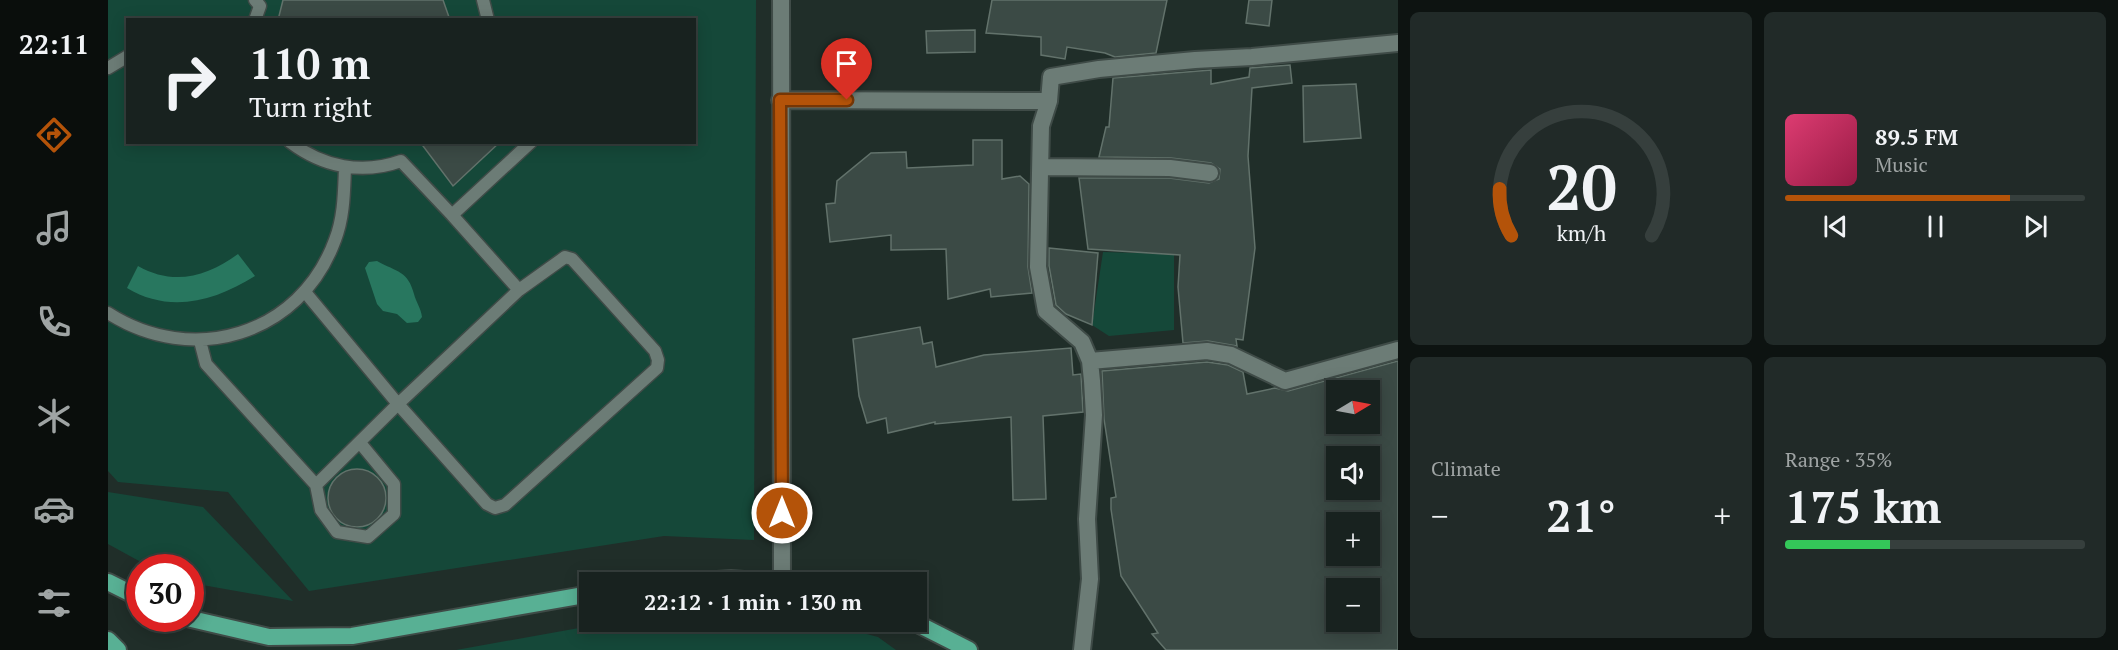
<!DOCTYPE html>
<html lang="en">
<head>
<meta charset="utf-8">
<style>
	body { margin:0; font-family:"PT Serif",serif; background:#212a28; color:#f1f3f6; height:100vh; display:flex; flex-direction:column; font-size:22px; white-space:nowrap }
	* { box-sizing:border-box; margin:0 }
	p { font-size:20px; color:#9fa4a4 }
	.icon { flex:none; width:33px; height:33px; fill:none; stroke:currentColor; stroke-width:2; stroke-linecap:round; stroke-linejoin:round }
	.map { position:relative; flex:1; overflow:hidden }
	.side { display:flex; flex-direction:column; gap:12px; padding:12px; background:#0d1311; width:720px }
	.side>* { flex:none }
	.top-card { position:absolute; left:18px; top:18px; width:570px; height:126px; border-radius:0px; box-shadow:0 3px 15px #0003,0 0 0 2px #363f3d; background:#18221f; color:#f1f3f6; overflow:hidden }
	.needle { width:39px; rotate:80deg }
	.fabs { position:absolute; left:1218px; top:380px; display:grid; gap:12px }
	.fabs a { display:grid; place-items:center; width:54px; height:54px; border-radius:0px; background:#18221f; box-shadow:0 3px 15px #0003,0 0 0 2px #363f3d; font-size:30px }
	.speed { position:absolute; left:18px; top:554px; display:flex; gap:12px; font-size:30px; font-weight:700; text-align:center }
	.speed>* { display:grid; place-content:center; width:78px; height:78px; border-radius:50%; background:#18221f; box-shadow:0 3px 15px #0003,0 0 0 2px #363f3d; line-height:1 }
	.speed .limit { border:9px solid #d22; background:#fff; color:#111 }
	.pin { position:absolute; display:grid; place-items:center; width:51px; height:51px; color:#fff; margin:-62px -26px; border-radius:50% 50% 50% 0; rotate:-45deg; box-shadow:0 0 6px #0007 }
	.pin .icon { rotate:45deg }
	.me { position:absolute; width:66px; margin:-33px; rotate:0deg; stroke-linejoin:round; filter:drop-shadow(0 0 4px #0008) }
	.turn { display:flex; align-items:center; gap:21px; height:126px; padding:0 24px; font-size:27px }
	.turn .icon { width:78px; height:78px; stroke-width:2.5 }
	.turn b { display:block; font-size:42px; line-height:51px }
	.big { font-size:45px; font-weight:700; line-height:1.1 }
	.side .card { flex:1; display:flex; flex-direction:column; justify-content:center; gap:9px; min-width:0; padding:0 21px; border-radius:9px; background:#212a28 }
	.side .dial { align-items:center; gap:0 }
	.dial svg { height:156px; overflow:visible; fill:none; stroke:#363f3d; stroke-width:7; stroke-linecap:round; text-anchor:middle }
	.dial text { fill:#f1f3f6; stroke:none }
	.song { display:flex; align-items:center; gap:18px }
	.cover { width:72px; height:72px; border-radius:9px; background:linear-gradient(135deg,hsl(340 70% 55%),hsl(340 70% 35%)) }
	.played { height:6px; border-radius:3px; background:linear-gradient(90deg,#b45309 75%,#363f3d 75%) }
	.keys { display:flex; justify-content:space-around; direction:ltr }
	.heat { display:flex; justify-content:space-between; align-items:center; font-size:33px; direction:ltr }
	.charge { height:9px; border-radius:4px; background:linear-gradient(90deg,#34c759 35%,#363f3d 0) }
	.side .tiles { flex:1; display:grid; gap:12px; grid-template-columns:repeat(2,1fr) }
	.trip { position:absolute; left:471px; top:572px; width:348px; height:60px; border-radius:0px; background:#18221f; box-shadow:0 3px 15px #0003,0 0 0 2px #363f3d; font-weight:700; line-height:60px; text-align:center }
	main { display:flex; flex:1; min-height:0 }
	.menu { display:flex; flex-direction:column; width:108px; justify-content:space-around; align-items:center; background:#0a0e0c; color:#9fa4a4 }
	.menu .icon { width:42px; height:42px }
	.menu .on { color:#b45309 }
	.menu b { font-size:27px; color:#f1f3f6 }
	.map>svg:first-child { display:block }
</style>
</head>
<body>
<main>
<nav class="menu">
<b>22:11</b>
<svg class="icon on" aria-label="directions" viewBox="0 0 24 24"><path d="M12 3l9 9-9 9-9-9zM9 14v-3h6M13 9l2 2-2 2"/></svg>
<svg class="icon" aria-label="music" viewBox="0 0 24 24"><path d="M9 18V5l10-2v13"/><circle cx="6" cy="18" r="3"/><circle cx="16" cy="16" r="3"/></svg>
<svg class="icon" aria-label="phone" viewBox="0 0 24 24"><path d="M5 4h4l2 5-3 2q2 4 5 5l2-3 5 2v4C11 20 4 13 5 4z"/></svg>
<svg class="icon" aria-label="climate" viewBox="0 0 24 24"><path d="M12 3v18M4 7l16 10M4 17L20 7"/></svg>
<svg class="icon" aria-label="car" viewBox="0 0 24 24"><path d="M5 17H2v-5l4-1 3-4h7l3 4 3 1v5h-3M9 17h6M6 11h13"/><circle cx="7" cy="17" r="2"/><circle cx="17" cy="17" r="2"/></svg>
<svg class="icon" aria-label="filters" viewBox="0 0 24 24"><path d="M4 7h16M4 17h16"/><circle cx="9" cy="7" r="2"/><circle cx="15" cy="17" r="2"/></svg>
</nav>
<div class="map">
<svg width="1290" height="650" viewBox="0 0 1290 650">
	<rect width="100%" height="100%" fill="#202e29"/>
	<path fill="#154839" fill-rule="evenodd" d="M0,0H648L646,540L556,536L201,591L120,492L10,482L0,471ZM20,20H586V142H20Z
		M995,252L1066,254V330L1001,336L984,325Z
		M0,492L95,507L185,601L83,583L82,567H42L0,544Z
		M510,621H709L770,637L788,650H348Z"/>
	<path fill="#28775f" d="M130,254L147,276C107,301 62,314 19,288L30,266C65,286 99,277 130,254Z
		M269,261C289,272 300,271 306,294C308,302 313,308 314,317L310,322L299,323L289,314L275,311L269,304L257,268L261,262Z"/>
	<path fill="#3b4a45" stroke="#62726b" stroke-width="1.5" fill-rule="evenodd" d="M175,0H335L342,20H170Z
		M884,0H1059L1048,53L1007,57L997,53L959,47L957,59L933,55V37L878,33Z
		M1141,0H1164L1161,26L1138,23Z
		M867,30V52L819,53L818,31Z
		M1182,65L1184,83L1144,88L1140,156L1147,248L1135,340L1128,339L1129,346L1100,341L1075,343L1070,287L1072,255L980,249L971,178H1061L1101,183L1111,179L1112,169L1103,163L1063,158L991,157L998,127H1001L1005,78L1103,70V84L1141,77L1142,68Z
		M1248,84L1253,138L1196,142L1195,86Z
		M865,140H894V179L912,176L921,184L920,267L924,293L883,297L882,289L840,299L838,249L783,250V235L722,242L718,204L727,203L729,181L763,153L798,152L799,168L865,165Z
		M312,142H392L345,186Z
		M941,248L990,253L984,325L958,314L948,305L941,266Z
		M812,327L815,344L824,342L828,367L876,355L963,348L965,375L973,374L975,412L935,416L938,499L905,500L903,417L827,424V422L780,433L778,418L759,423L751,396L745,339Z
		M1290,361V650H1058L1044,634L1050,633L1013,576L1003,509V498L1008,497L996,419L994,371L1099,362L1120,365L1135,372L1139,394L1167,388L1180,391ZM1228,390H1262V423H1228ZM1228,456H1262V489H1228ZM1228,522H1262V555H1228ZM1228,588H1262V621H1228Z
		M220 498a29 29 0 1 1 58 0a29 29 0 1 1-58 0Z"/>
	<g fill="none" stroke-linecap="round" stroke-linejoin="round">
		<defs>
			<path id="service" d="M375,0L380,20
				M147,20L152,6L147,0
				M0,68L20,56
				M182,142C215,167 254,175 293,161L344,215L423,142
				M344,215L411,290
				M457,257L464,259L547,351L550,360L549,368L397,505L387,508L379,504L290,404L411,290Z
				M197,292L290,404L208,485
				M0,313C84,367 192,336 227,240C236,217 236,192 237,168
				M92,341L98,364L208,485L213,510L229,532L260,537L286,514V484L253,444"/>
			<path id="minor" d="M673,0L674,582
				M672,100L941,101
				M933,167L1062,168L1102,173
				M982,361L1099,351L1123,355L1177,381L1290,350
				M974,650L982,579L979,519L986,415L984,381L982,361L974,342L938,311L930,267L933,126L941,101L943,77L991,69L1087,60L1144,57L1290,43"/>
			<path id="trunk" d="M0,582L32,598
				M581,582L623,579L664,582
				M79,618L161,637L244,636L482,594
				M804,621L861,650
				M0,640L10,650"/>
		</defs>
		<use href="#service" stroke="#3f4b47" stroke-width="15"/>
		<use href="#minor" stroke="#3f4b47" stroke-width="20"/>
		<use href="#trunk" stroke="#3f4b47" stroke-width="20"/>
		<use href="#service" stroke="#6c7c76" stroke-width="12"/>
		<use href="#minor" stroke="#6c7c76" stroke-width="16"/>
		<use href="#trunk" stroke="#58b094" stroke-width="16"/>
	</g>
	<g fill="none" stroke-linecap="round" stroke-linejoin="round">
		<defs>
			<path id="route" d="M674,513L672,100H739"/>
		</defs>
		<use href="#route" stroke="#753606" stroke-width="15"/>
		<use href="#route" stroke="#b45309" stroke-width="10"/>
	</g>
</svg>
<div class="fabs">
<a><svg class="needle" viewBox="-14 -14 28 28"><path d="M0-13l5 13h-10z" fill="#e53935"/><path d="M0 13l5-13h-10z" fill="#9fa4a4"/></svg></a>
<a><svg class="icon" aria-label="sound" viewBox="0 0 24 24"><path d="M4 9h4l5-4v14l-5-4H4zM17 9q2 3 0 6"/></svg></a>
<a>+</a>
<a>−</a>
</div>
<div class="speed"><div class="limit">30</div></div>
<div class="pin" style="left:739px;top:100px;background:#d93025"><svg class="icon" aria-label="arrive" viewBox="0 0 24 24"><path d="M6 21V4h12l-3 4 3 4H6"/></svg></div>
<svg class="me" style="left:674px;top:513px" viewBox="-20 -20 40 40"><circle r="17" fill="#b45309" stroke="#fff" stroke-width="3"/><path d="M0-11L8 9 0 5-8 9z" fill="#fff"/></svg>
<div class="trip">22:12 · 1 min · 130 m</div>
<div class="top-card">
<div class="turn"><svg class="icon" aria-label="right" viewBox="0 0 24 24"><path d="M7 20v-9h11M14 6l5 5-5 5"/></svg><div><b>110 m</b>Turn right</div></div>
</div>
</div>
<section class="side">
<div class="tiles">
<div class="card dial"><svg viewBox="0 0 100 80">
<path d="M14 69A42 42 0 1 1 86 69"/>
<path d="M14 69A42 42 0 0 1 8 45" stroke="#b45309"/>
<text x="50" y="56" font-size="32" font-weight="700">20</text>
<text x="50" y="72" font-size="11">km/h</text>
</svg></div>
<div class="card">
<div class="song"><i class="cover"></i><div><b>89.5 FM</b><p>Music</p></div></div>
<div class="played"></div>
<div class="keys"><svg class="icon" aria-label="previous" viewBox="0 0 24 24"><path d="M18 5L8 12l10 7zM5 5v14"/></svg><svg class="icon" aria-label="pause" viewBox="0 0 24 24"><path d="M8 5v14M16 5v14"/></svg><svg class="icon" aria-label="next" viewBox="0 0 24 24"><path d="M6 5l10 7-10 7zM19 5v14"/></svg></div>
</div>
<div class="card"><p>Climate</p>
<div class="heat"><a>−</a><b class="big">21°</b><a>+</a></div>
</div>
<div class="card"><p>Range · 35%</p><b class="big">175 km</b><div class="charge"></div></div>
</div>
</section>
</main>
</body>
</html>
